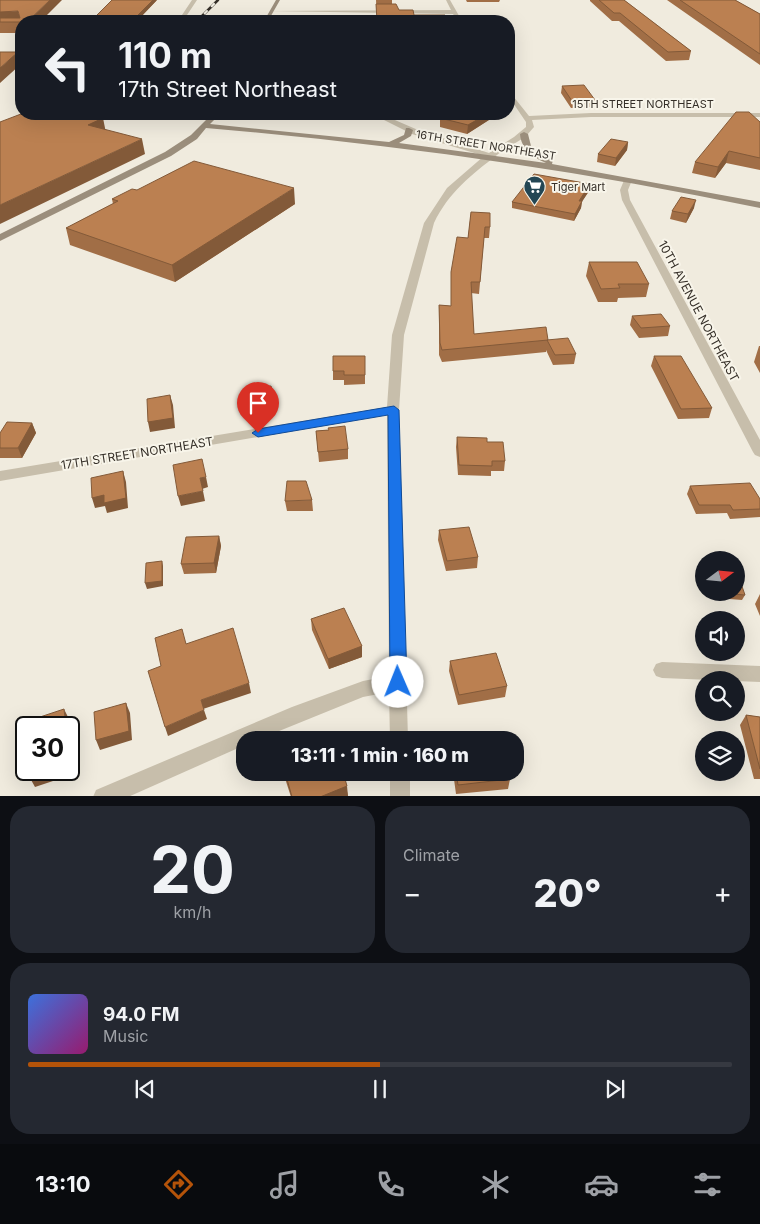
<!DOCTYPE html>
<html lang="en">
<head>
<meta charset="utf-8">
<style>
	body { margin:0; font-family:Inter,sans-serif; background:#242831; color:#f1f3f6; height:100vh; display:flex; flex-direction:column; font-size:19px; white-space:nowrap }
	* { box-sizing:border-box; margin:0 }
	p { font-size:16px; color:#9ea1a6 }
	.icon { flex:none; width:28px; height:28px; fill:none; stroke:currentColor; stroke-width:2; stroke-linecap:round; stroke-linejoin:round }
	.map { position:relative; height:796px; overflow:hidden }
	.side { display:flex; flex-direction:column; gap:10px; padding:10px; background:#0d0f14; flex:1 }
	.side>* { flex:none }
	.hud { position:absolute; left:15px; top:15px; width:500px; height:105px; border-radius:20px; box-shadow:0 5px 20px #0002; background:#171b24; color:#f1f3f6; overflow:hidden }
	.needle { width:32px; rotate:74deg }
	.fabs { position:absolute; left:695px; top:551px; display:grid; gap:10px }
	.fabs a { display:grid; place-items:center; width:50px; height:50px; border-radius:50%; background:#171b24; box-shadow:0 5px 20px #0002; font-size:25px }
	.speed { position:absolute; left:15px; top:716px; display:flex; gap:10px; font-size:25px; font-weight:700; text-align:center }
	.speed>* { display:grid; place-content:center; width:65px; height:65px; border-radius:50%; background:#171b24; box-shadow:0 5px 20px #0002; line-height:1 }
	.speed .limit { border:2px solid #111; border-radius:8px; background:#fff; color:#111 }
	.pin { position:absolute; display:grid; place-items:center; width:42px; height:42px; color:#fff; margin:-51px -21px; border-radius:50% 50% 50% 0; rotate:-45deg; box-shadow:0 0 5px #0007 }
	.pin .icon { rotate:45deg }
	.me { position:absolute; width:55px; margin:-28px; rotate:359deg; stroke-linejoin:round; filter:drop-shadow(0 0 4px #0008) }
	.turn { display:flex; align-items:center; gap:18px; height:105px; padding:0 20px; font-size:22px }
	.turn .icon { width:65px; height:65px; stroke-width:2.5 }
	.turn b { display:block; font-size:35px; line-height:42px }
	.big { font-size:38px; font-weight:800; line-height:1.1 }
	.side .card { flex:1; display:flex; flex-direction:column; justify-content:center; gap:8px; min-width:0; padding:0 18px; border-radius:20px; background:#242831 }
	.side .dial { align-items:center; gap:0 }
	.dial b { font-size:65px; line-height:1 }
	.song { display:flex; align-items:center; gap:15px }
	.cover { width:60px; height:60px; border-radius:8px; background:linear-gradient(135deg,hsl(220 70% 55%),hsl(320 70% 35%)) }
	.played { height:5px; border-radius:2px; background:linear-gradient(90deg,#b45309 50%,#363941 50%) }
	.keys { display:flex; justify-content:space-around; direction:ltr }
	.heat { display:flex; justify-content:space-between; align-items:center; font-size:28px; direction:ltr }
	.side .tiles { flex:1; display:grid; gap:10px; grid-template-columns:1fr 1fr }
	.card:last-child { grid-column:span 2 }
	.trip { position:absolute; left:236px; top:731px; width:288px; height:50px; border-radius:20px; background:#171b24; box-shadow:0 5px 20px #0002; font-weight:800; line-height:50px; text-align:center }
	.menu { display:flex; height:80px; justify-content:space-around; align-items:center; background:#090b0e; color:#9ea1a6 }
	.menu .icon { width:35px; height:35px }
	.menu .on { color:#b45309 }
	.menu b { font-size:22px; color:#f1f3f6 }
	.map>svg:first-child { display:block }
</style>
</head>
<body>
<div class="map">
<svg width="760" height="797" viewBox="0 0 760 797">
	<rect width="100%" height="100%" fill="#f0ebde"/>
	<g fill="none" stroke-linecap="round" stroke-linejoin="round">
		<path fill="#c7beab" fill-rule="evenodd" d="M192,0H197L183,21H178Z
			M446,0H450L462,21H458L453,14L269,11L451,10Z
			M509,91L529,116L591,113H760V117H591L532,120L534,127L527,135C518,143 506,147 497,155C471,175 449,192 434,223L404,335L399,410L408,740H390L389,692L363,697L257,740H245V745L128,797H93L96,790L292,707L363,681L389,676L387,415L0,481V471L387,407L392,335L424,223L447,188L484,156L412,134L372,114H381L418,130L489,153L514,137L526,127V122L509,97Z
			M625,178L632,180L628,190L630,200L760,440V457L755,455L753,452L622,200L620,190Z
			M662,662L760,666V682L662,678L656,676L653,670L656,664Z
			M390,772H410V797H390Z"/>
		<path fill="#9b8e7c" fill-rule="evenodd" d="M276,0H280L268,21H264Z
			M0,55H21V59H0Z
			M212,114H220L210,124L389,142L404,135L406,128H409L413,130L411,136L399,143L546,163C533,157 521,149 520,134L524,132L528,134L531,146L553,160L552,164L760,202V208C577,170 393,144 206,128L197,139L171,156L0,241V234L165,152L191,135Z"/>
		<defs>
			<path id="rail" d="M197,21L218,0"/>
		</defs>
		<use href="#rail" stroke="#363029" stroke-width="2.5"/>
		<use href="#rail" stroke="#f8f5ea" stroke-width="2" stroke-dasharray="5" stroke-linecap="butt"/>
	</g>
	<path fill="#a16e46" d="M0,0L21,21V33H0Z
		M157,0L137,21H95V17Z
		M376,0H392V4L399,10L414,15L446,21H377Z
		M466,0H500L499,2H467Z
		M590,0H624L691,51L689,60L666,61L619,21H612L590,1Z
		M667,0H735L760,14V65Z
		M562,86L595,100L594,107L571,108L561,93Z
		M415,114H493L492,118L467,134L440,127V120Z
		M760,122V170L726,163L715,178L692,173L695,162Z
		M628,142L627,150L615,166L597,162L598,154Z
		M137,190L295,204L175,282L70,245L66,228L113,204L112,199Z
		M589,191L582,201L581,208L574,221L512,208V202Z
		M694,208L686,223L670,219L672,211Z
		M471,212L490,227L489,238H484L479,294L471,293L474,334L548,340L576,354L574,364L553,365L546,350V352L442,362L439,355V305L451,306V272L468,238Z
		M589,262L649,284L646,297L618,298L617,302H598L586,276Z
		M632,316L670,326L668,336L639,338L630,325Z
		M759,346H760V373L754,362Z
		M365,356V384L344,385V380H333V371Z
		M654,356L712,408L709,418L678,419L651,366Z
		M32,423L36,433L22,458H0V433Z
		M328,430L348,449V459L319,462L316,431Z
		M457,437L487,442L505,461L504,471H491V476L458,475L456,447Z
		M690,486L760,499V517L730,519L727,513L696,514L687,494Z
		M312,500L313,511H287L285,501Z
		M439,530L478,557L477,568L446,571L438,540Z
		M219,536L221,546L216,573L184,574L181,564Z
		M715,592H736L745,595L742,600L717,598Z
		M760,594V616L755,604Z
		M311,619L362,646V657L329,669L312,630Z
		M450,661L507,686L505,697L458,705L449,671Z
		M746,715L760,717V779H754L740,725Z
		M283,772H343L348,796L346,797H291Z
		M453,772H508L510,779L508,789L456,794Z"/>
	<path fill="#835a39" d="M50,0H62L41,21H28Z
		M153,0H157L137,21L136,17Z
		M18,11L21,21L0,22V12Z
		M18,52L21,64L0,83V68Z
		M94,114L96,121L103,118L106,133L88,125L92,116Z
		M487,114H493L492,118L467,134L468,125Z
		M142,139L145,154L0,224V205Z
		M628,142L627,150L615,166L616,158Z
		M729,151L726,163L715,178L718,167Z
		M590,184L589,191L578,208L579,201Z
		M294,188L295,204L175,282L172,265Z
		M696,200L694,208L686,223L688,214Z
		M582,201L581,208L574,221L575,214Z
		M170,395L173,405L175,428L150,432L148,422Z
		M274,400L275,410L248,414L247,404Z
		M32,423L36,433L22,458L18,448Z
		M123,471L126,482L128,508L107,513L105,506L95,508L92,498Z
		M206,477L208,487L202,489L200,478Z
		M203,491L205,501L181,506L178,496Z
		M219,536L221,546L216,573L214,563Z
		M162,561L163,566V586L147,589L145,583Z
		M362,646V657L329,669L328,659Z
		M249,683L251,693L203,709L201,700Z
		M126,703L130,713L132,740L100,750L96,740Z
		M64,709L69,719L74,774L35,787L30,778L53,770H69V728H66Z
		M204,710L207,719L168,736L165,727Z
		M347,786L348,796L346,797H320Z"/>
	<path fill="#bb8051" stroke="#835a39" d="M0,0H50L28,21H21V22H0V18H20L18,11L0,12Z
		M112,0H153L136,17H95Z
		M599,0H624L691,51L668,52L620,13H614Z
		M680,0H735L760,14V54Z
		M376,4H396L399,10H413L414,15H445L446,21H377Z
		M0,52H18L0,68Z
		M584,85L595,100L572,101L562,86Z
		M736,112H749L760,122V158L729,151L718,167L695,162Z
		M21,114H94L92,116L103,118L88,125L142,139L0,205V122Z
		M447,114H487L468,125L440,118L448,114Z
		M611,139L628,142L616,158L598,154Z
		M194,161L294,188L172,265L66,228L118,201L112,199L132,189L137,190Z
		M534,174L590,184L579,201H582L575,214L512,202Z
		M681,197L696,200L688,214L672,211Z
		M471,212L490,213V227H485L480,282H471L474,334L546,327L548,340L442,350L440,343L439,305L451,306V272L457,237L468,238Z
		M589,262H637L649,284H618L620,288L601,289Z
		M661,314L670,326L641,328L632,316Z
		M568,338L576,354L555,355L547,340Z
		M333,356H365V375H344V371H333Z
		M654,356H681L712,408L681,409Z
		M271,386L274,400L247,404L244,390Z
		M170,395L173,418L148,422L147,399Z
		M7,422L32,423L18,448H0V433Z
		M345,426L348,449L318,452L316,431L329,430L328,428Z
		M457,437L487,438V442H503L505,461H492V466L459,465Z
		M202,459L206,477L200,478L203,491L178,496L173,465Z
		M123,471L126,498L104,503V495L92,498L91,478Z
		M287,481H306L312,500L285,501Z
		M750,483L760,499V509L733,510L730,505H699L690,486Z
		M469,527L478,557L447,561L439,530Z
		M219,536L214,563L181,564L186,537Z
		M162,561V581L145,583L146,563Z
		M736,572H737L745,595L719,593L736,592Z
		M344,608L362,646L328,659L311,619Z
		M233,628L249,683L201,700L204,710L165,727L148,671L161,666L155,638L182,629L186,644Z
		M496,653L507,686L459,695L450,661Z
		M126,703L129,731L96,740L94,712Z
		M64,709L66,728H28V721Z
		M746,715L760,717V769Z
		M30,770H53L30,778Z
		M285,772H343L347,786L320,797H292Z
		M456,772H508L510,779L458,785Z"/>
	<path fill="#1a73e8" stroke="#114b97" d="M394,406L399,410L407,682L404,687L398,689L393,687L390,682L388,415L258,437L252,433L258,429Z"/>
	<defs>
		<symbol id="supermarket-pin" viewBox="-11 -11 22 30"><path d="M0 17L-7.5 6A9.5 9.5 0 1 1 7.5 6Z" fill="#234654" stroke="#f8f5ea"/><path d="M-6-5.5h2.5l.6 2H6L4.5 2H-2.5L-4.4-4H-6ZM-1.5 3.2a1.3 1.3 0 1 0 .1 0ZM3 3.2a1.3 1.3 0 1 0 .1 0Z" fill="#fff"/></symbol>
	</defs>
	<g fill-rule="evenodd">
		<use href="#supermarket-pin" x="522" y="174" width="25" height="34"/>
	</g>
	<g text-anchor="middle" dominant-baseline="central" stroke-width="4" stroke-linejoin="round" paint-order="stroke">
		<g font-size="11" fill="#363029" stroke="#f8f5ea">
			<text x="643" y="104">15TH STREET NORTHEAST</text>
			<text transform="translate(486 145) rotate(9)">16TH STREET NORTHEAST</text>
		</g>
		<g font-size="11" fill="#363029" stroke="#f8f5ea" text-anchor="start">
			<text x="551" y="187">Tiger Mart</text>
		</g>
		<g font-size="12" fill="#363029" stroke="#f8f5ea">
			<text transform="translate(699 311) rotate(62)">10TH AVENUE NORTHEAST</text>
			<text transform="translate(137 453) rotate(-9)">17TH STREET NORTHEAST</text>
		</g>
	</g>
</svg>
<div class="fabs">
<a><svg class="needle" viewBox="-14 -14 28 28"><path d="M0-13l5 13h-10z" fill="#e53935"/><path d="M0 13l5-13h-10z" fill="#9ea1a6"/></svg></a>
<a><svg class="icon" aria-label="sound" viewBox="0 0 24 24"><path d="M4 9h4l5-4v14l-5-4H4zM17 9q2 3 0 6"/></svg></a>
<a><svg class="icon" aria-label="search" viewBox="0 0 24 24"><circle cx="10" cy="10" r="6"/><path d="M15 15l6 6"/></svg></a>
<a><svg class="icon" aria-label="layers" viewBox="0 0 24 24"><path d="M12 4l9 5-9 5-9-5zM3 14l9 5 9-5"/></svg></a>
</div>
<div class="speed"><div class="limit">30</div></div>
<div class="pin" style="left:258px;top:433px;background:#d93025"><svg class="icon" aria-label="arrive" viewBox="0 0 24 24"><path d="M6 21V4h12l-3 4 3 4H6"/></svg></div>
<svg class="me" style="left:398px;top:682px" viewBox="-20 -20 40 40"><circle r="19" fill="#fff"/><path d="M0-13L10 11 0 6-10 11z" fill="#1a73e8"/></svg>
<div class="trip">13:11 · 1 min · 160 m</div>
<div class="hud">
<div class="turn"><svg class="icon" aria-label="left" viewBox="0 0 24 24"><path d="M17 20v-9H6M10 6l-5 5 5 5"/></svg><div><b>110 m</b>17th Street Northeast</div></div>
</div>
</div>
<section class="side">
<div class="tiles">
<div class="card dial"><b>20</b><p>km/h</p></div>
<div class="card"><p>Climate</p>
<div class="heat"><a>−</a><b class="big">20°</b><a>+</a></div>
</div>
<div class="card">
<div class="song"><i class="cover"></i><div><b>94.0 FM</b><p>Music</p></div></div>
<div class="played"></div>
<div class="keys"><svg class="icon" aria-label="previous" viewBox="0 0 24 24"><path d="M18 5L8 12l10 7zM5 5v14"/></svg><svg class="icon" aria-label="pause" viewBox="0 0 24 24"><path d="M8 5v14M16 5v14"/></svg><svg class="icon" aria-label="next" viewBox="0 0 24 24"><path d="M6 5l10 7-10 7zM19 5v14"/></svg></div>
</div>
</div>
</section>
<nav class="menu">
<b>13:10</b>
<svg class="icon on" aria-label="directions" viewBox="0 0 24 24"><path d="M12 3l9 9-9 9-9-9zM9 14v-3h6M13 9l2 2-2 2"/></svg>
<svg class="icon" aria-label="music" viewBox="0 0 24 24"><path d="M9 18V5l10-2v13"/><circle cx="6" cy="18" r="3"/><circle cx="16" cy="16" r="3"/></svg>
<svg class="icon" aria-label="phone" viewBox="0 0 24 24"><path d="M5 4h4l2 5-3 2q2 4 5 5l2-3 5 2v4C11 20 4 13 5 4z"/></svg>
<svg class="icon" aria-label="climate" viewBox="0 0 24 24"><path d="M12 3v18M4 7l16 10M4 17L20 7"/></svg>
<svg class="icon" aria-label="car" viewBox="0 0 24 24"><path d="M5 17H2v-5l4-1 3-4h7l3 4 3 1v5h-3M9 17h6M6 11h13"/><circle cx="7" cy="17" r="2"/><circle cx="17" cy="17" r="2"/></svg>
<svg class="icon" aria-label="filters" viewBox="0 0 24 24"><path d="M4 7h16M4 17h16"/><circle cx="9" cy="7" r="2"/><circle cx="15" cy="17" r="2"/></svg>
</nav>
</body>
</html>
